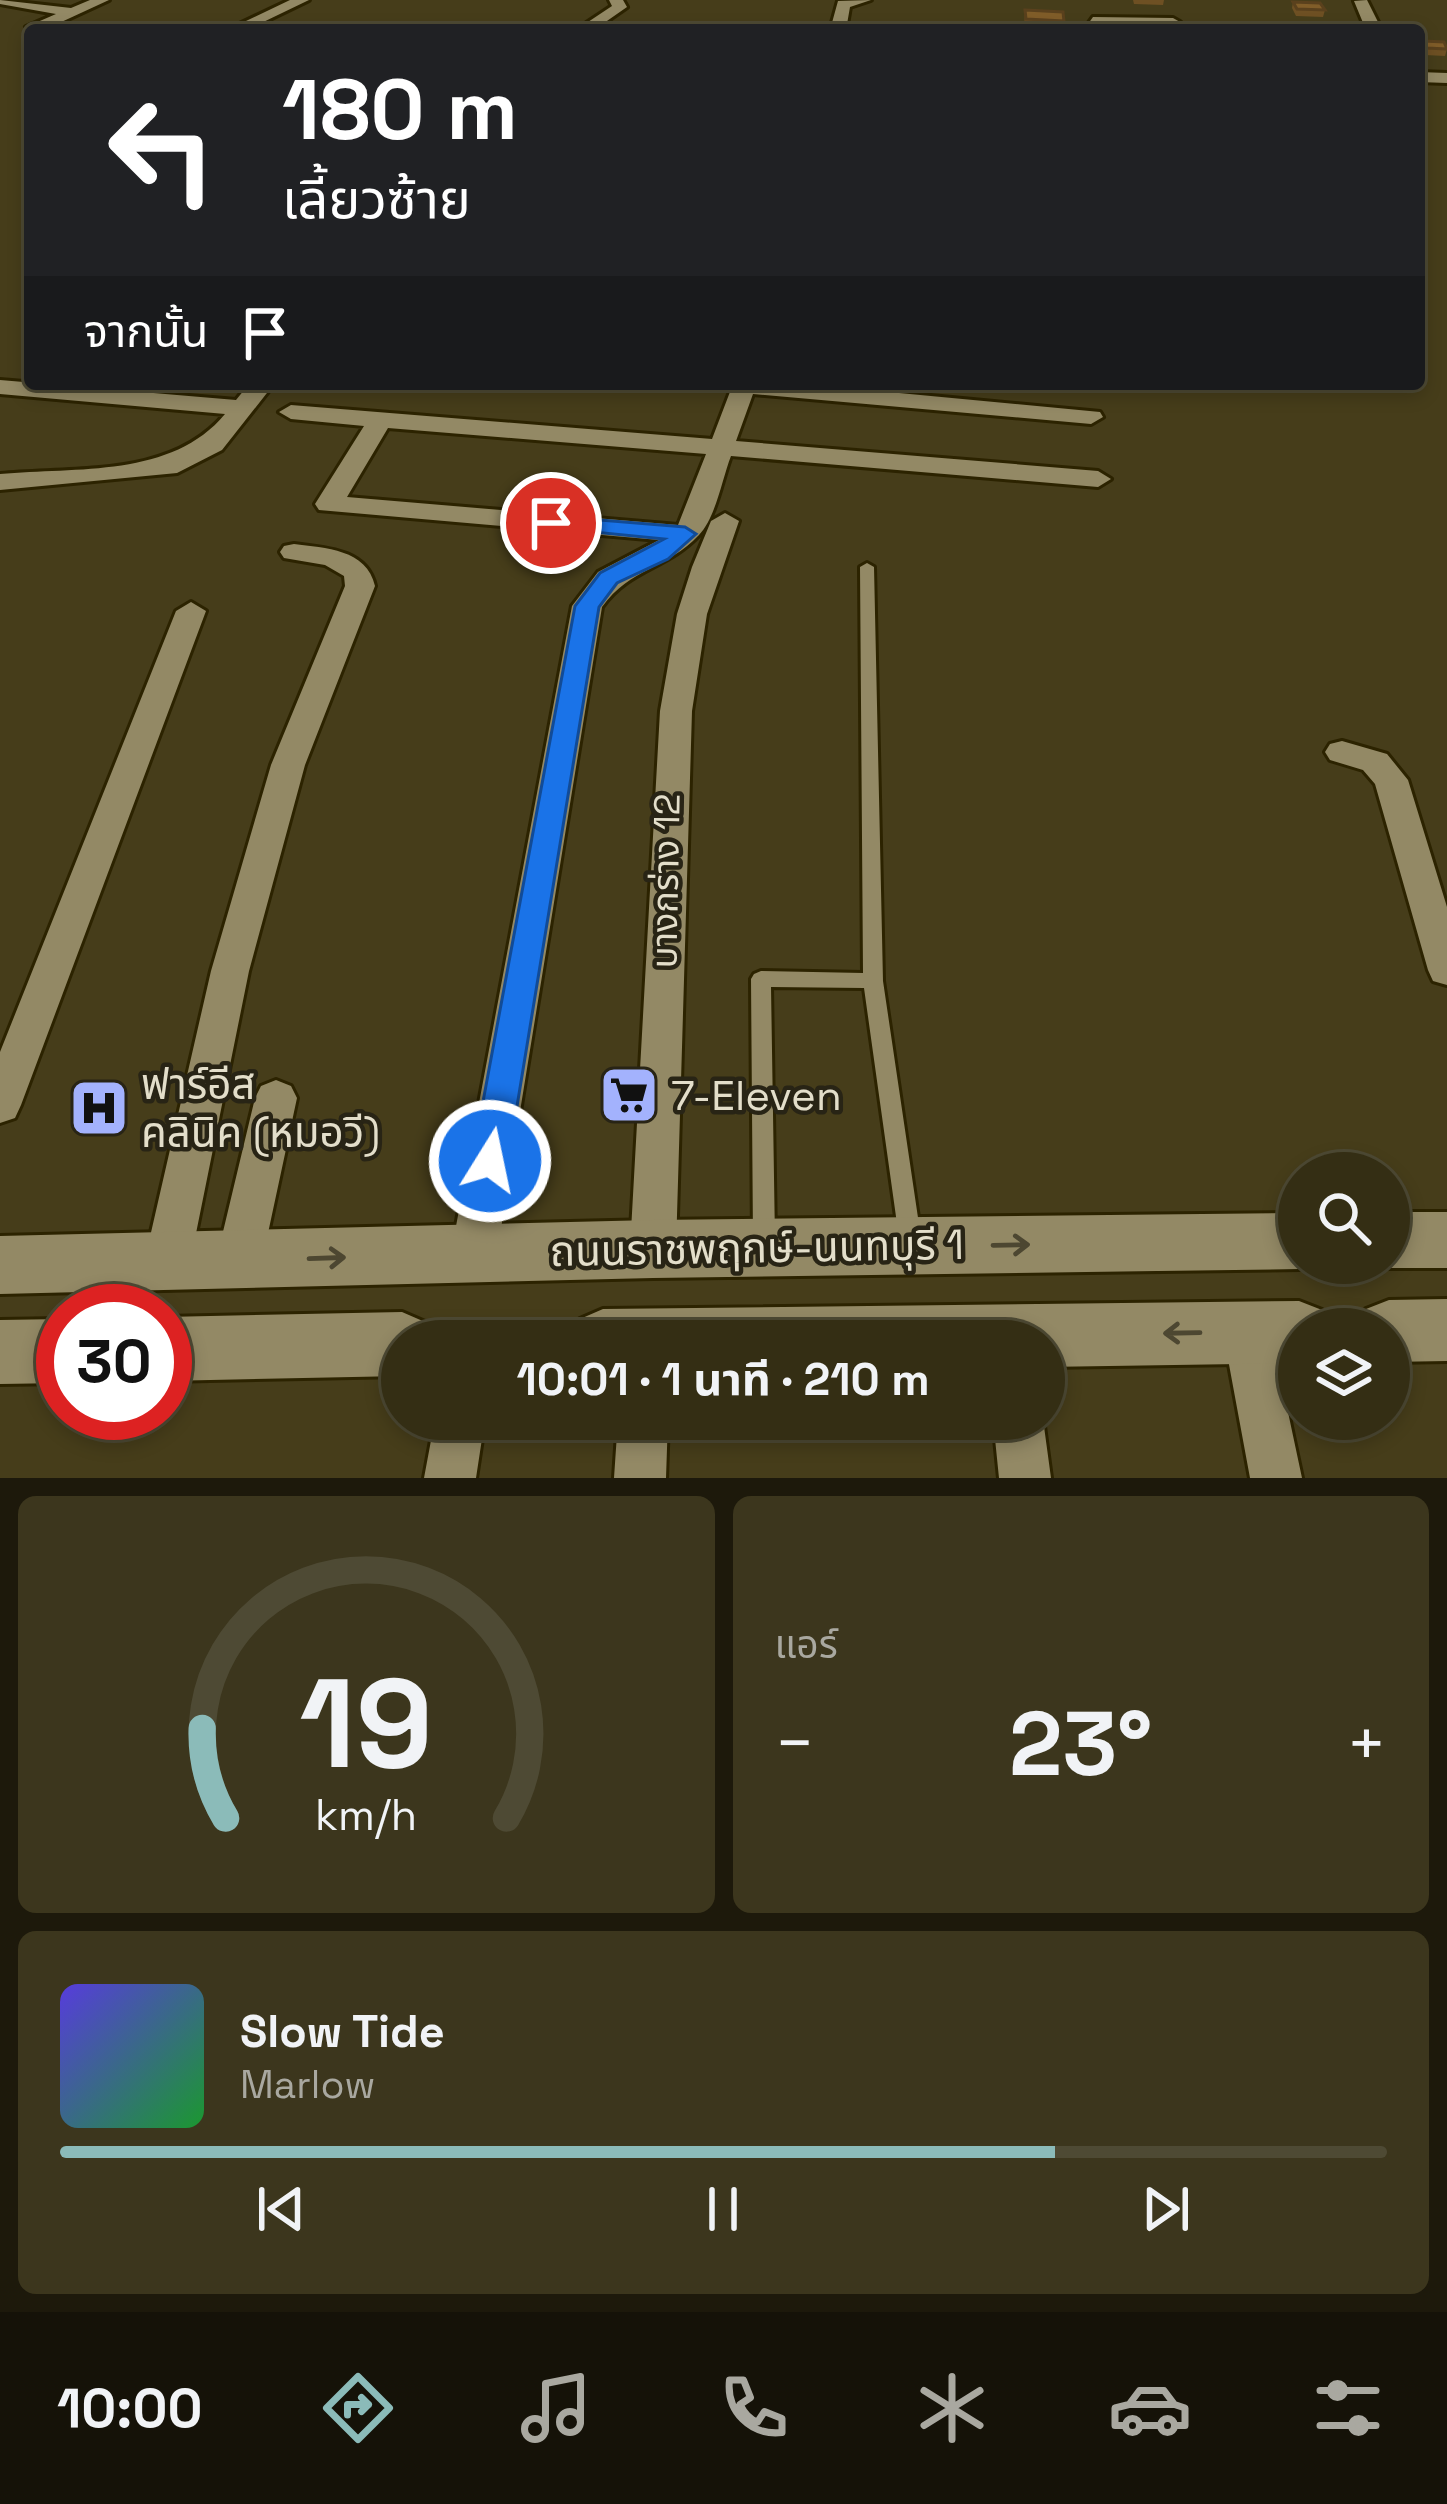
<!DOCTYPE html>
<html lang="th">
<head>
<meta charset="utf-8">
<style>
	body { margin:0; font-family:"Space Grotesk","Noto Sans Thai",sans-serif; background:#3c361d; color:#f1f3f6; height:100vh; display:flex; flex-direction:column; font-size:45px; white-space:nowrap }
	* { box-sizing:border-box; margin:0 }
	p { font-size:39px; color:#a9a8a0 }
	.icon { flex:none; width:66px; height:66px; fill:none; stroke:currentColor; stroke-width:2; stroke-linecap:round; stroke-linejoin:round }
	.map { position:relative; height:1478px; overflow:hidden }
	.side { display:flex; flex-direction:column; gap:18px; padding:18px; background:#1d190b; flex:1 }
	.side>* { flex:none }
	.banner { position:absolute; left:24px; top:24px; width:1401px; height:366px; border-radius:12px; box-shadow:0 6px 18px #0003,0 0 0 3px #4e4a34; background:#202124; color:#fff; overflow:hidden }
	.controls { position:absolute; left:1278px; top:1152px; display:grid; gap:24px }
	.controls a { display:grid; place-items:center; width:132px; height:132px; border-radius:50%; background:#342e14; box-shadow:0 6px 18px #0003,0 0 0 3px #4e4a34; font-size:60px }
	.speed { position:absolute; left:36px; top:1284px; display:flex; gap:24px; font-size:60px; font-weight:700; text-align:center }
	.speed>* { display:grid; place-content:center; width:156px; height:156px; border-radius:50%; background:#342e14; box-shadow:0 6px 18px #0003,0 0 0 3px #4e4a34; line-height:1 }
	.speed .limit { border:18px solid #d22; background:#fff; color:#111 }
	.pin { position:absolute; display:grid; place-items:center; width:102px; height:102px; color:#fff; margin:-51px; border:6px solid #fff; border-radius:50%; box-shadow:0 3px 12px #0007 }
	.me { position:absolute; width:132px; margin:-66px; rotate:10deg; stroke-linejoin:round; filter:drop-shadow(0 0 9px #0008) }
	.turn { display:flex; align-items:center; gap:42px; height:252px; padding:0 60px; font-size:54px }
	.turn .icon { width:156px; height:156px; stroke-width:2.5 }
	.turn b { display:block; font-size:84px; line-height:102px }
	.then { display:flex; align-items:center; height:114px; padding:0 60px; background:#0003; gap:24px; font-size:45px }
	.big { font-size:90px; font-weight:700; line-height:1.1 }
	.side .card { flex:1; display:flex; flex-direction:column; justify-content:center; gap:18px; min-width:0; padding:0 42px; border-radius:18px; background:#3c361d }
	.side .dial { align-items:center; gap:0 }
	.dial svg { height:312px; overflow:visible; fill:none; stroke:#4e4a34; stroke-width:7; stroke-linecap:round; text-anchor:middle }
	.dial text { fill:#f1f3f6; stroke:none }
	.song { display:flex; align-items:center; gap:36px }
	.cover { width:144px; height:144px; border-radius:18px; background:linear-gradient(135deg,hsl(250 70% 55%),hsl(130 70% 35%)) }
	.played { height:12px; border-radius:6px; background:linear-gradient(90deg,#8bbbb9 75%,#4e4a34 75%) }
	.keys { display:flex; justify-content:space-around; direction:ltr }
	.heat { display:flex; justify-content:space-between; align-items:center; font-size:66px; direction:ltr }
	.side .tiles { flex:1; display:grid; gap:18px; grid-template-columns:1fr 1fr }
	.card:last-child { grid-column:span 2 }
	.trip { position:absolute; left:381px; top:1320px; width:684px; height:120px; border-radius:60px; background:#342e14; box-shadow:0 6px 18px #0003,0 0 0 3px #4e4a34; font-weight:700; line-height:120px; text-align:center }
	.tabs { display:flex; height:192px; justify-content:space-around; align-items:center; background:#151208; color:#a9a8a0 }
	.tabs .icon { width:84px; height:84px }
	.tabs .selected { color:#8bbbb9 }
	.tabs b { font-size:54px; color:#f1f3f6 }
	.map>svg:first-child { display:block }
</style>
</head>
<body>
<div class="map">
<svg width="1447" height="1478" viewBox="0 0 1447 1478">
	<rect width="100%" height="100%" fill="#463d1a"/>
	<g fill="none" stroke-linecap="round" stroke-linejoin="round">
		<defs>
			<path id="lane" d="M867,563L874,567L883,981L921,1238L918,1245L910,1248L902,1245L899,1238L864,988L771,987L775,1240L772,1247L764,1250L756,1247L753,1240L751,979L754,974L761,971L863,973L860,567Z"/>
			<path id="street" d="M0,0L71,8L90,0H109L44,30H30V34L26,27L56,14L0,4Z
				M290,0H309L247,30H227Z
				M609,0H623L627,7L594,30H576L612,6Z
				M871,0L850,7L846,30H830L838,1Z
				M1354,1L1367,0L1382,30H1366Z
				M1093,17L1173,18L1180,22L1173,26L1088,24Z
				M1419,72L1447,73V83L1419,82Z
				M0,380L236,400L249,384H274L222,450L177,473L0,490V474C77,467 172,478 225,414L0,394Z
				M733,384H804L1100,412L1103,417L1091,424L753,394L736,441L1098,471L1111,479L1098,487L731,456C722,479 716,517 699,535C667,569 630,568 602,607L497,1253L490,1268L474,1274L458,1268L451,1253L572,606L598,572L659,540L319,510L315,504L364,426L291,419L279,412L291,405L712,439ZM388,428L706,454L678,525L347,497Z
				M725,513L739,521L707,614L692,711L676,1249L669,1264L653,1270L637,1264L630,1249L660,711L677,614L692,567L711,521Z
				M294,544C325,548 367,549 375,586L305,765L249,971L190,1263L183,1278L167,1284L151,1278L144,1263L211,971L271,765L345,586L344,576L325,565L284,558L280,552L284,546Z
				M191,602L206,611L21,1105L15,1118L0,1123V1052L176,611Z
				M1342,741L1387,754L1408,780L1447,907V985L1433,981L1428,970L1375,784L1363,770L1330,760L1325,752L1330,744Z
				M276,1080L291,1086L297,1098L262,1261L255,1276L239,1282L223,1276L216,1261L255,1098L261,1086Z
				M1247,1309L1264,1316L1271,1332L1302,1478H1250L1223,1332L1230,1316Z
				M435,1419H485L476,1478H424Z
				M618,1419H668L666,1478H614Z
				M993,1419H1043L1051,1478H999Z"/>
			<path id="secondary" d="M1389,1212H1447V1268H1389L1375,1263H1389Z
				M1299,1213V1263H1316L1299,1269L653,1278L0,1294V1236L653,1220Z
				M1447,1299V1361L1389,1362V1329H1357L1366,1309L1389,1300Z
				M1299,1301L1322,1310L1330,1329H1299V1363L1044,1367V1341H570L580,1319L603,1309Z
				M402,1312L425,1322L434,1341H402V1376L165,1381V1317Z
				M63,1319V1383L0,1384V1320Z"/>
		</defs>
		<use href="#lane" stroke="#2c2300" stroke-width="6"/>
		<use href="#street" stroke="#2c2300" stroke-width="6"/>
		<use href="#secondary" stroke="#2c2300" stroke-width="6"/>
		<use href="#lane" fill="#938965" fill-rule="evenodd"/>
		<use href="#street" fill="#938965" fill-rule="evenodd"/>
		<use href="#secondary" fill="#938965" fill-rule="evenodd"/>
	</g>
	<path fill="#6e5023" d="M1133,0H1164L1163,5L1134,4Z
		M1293,2L1325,10L1323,17L1296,16L1292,8Z
		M1025,10L1064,21L1063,30H1024Z
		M1424,41L1447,49L1445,56L1425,55L1422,47Z"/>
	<path fill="#805d29" stroke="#5a411d" stroke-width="3" d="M1293,2L1320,3L1325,10L1297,9Z
		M1025,10L1063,12L1064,21L1026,19Z
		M1424,41L1444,42L1447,49L1427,48Z"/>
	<defs><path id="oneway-shaft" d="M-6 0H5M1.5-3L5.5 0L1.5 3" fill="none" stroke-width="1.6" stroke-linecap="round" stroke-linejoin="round" transform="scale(3)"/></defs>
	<g stroke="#4d4731">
		<use href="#oneway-shaft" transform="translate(1011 1245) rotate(-1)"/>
		<use href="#oneway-shaft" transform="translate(327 1258) rotate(-2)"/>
		<use href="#oneway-shaft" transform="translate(1182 1333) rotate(179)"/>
	</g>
	<path fill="#1a73e8" stroke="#114b97" stroke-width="3" d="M551,516L685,527L696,534L668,559L617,583L599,607L508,1161L503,1172L490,1177L477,1172L472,1161L575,606L600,573L664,539L543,527V518Z"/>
	<defs>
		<symbol id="supermarket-square" viewBox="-11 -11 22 22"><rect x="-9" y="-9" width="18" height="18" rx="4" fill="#a3b2fd" stroke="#282415"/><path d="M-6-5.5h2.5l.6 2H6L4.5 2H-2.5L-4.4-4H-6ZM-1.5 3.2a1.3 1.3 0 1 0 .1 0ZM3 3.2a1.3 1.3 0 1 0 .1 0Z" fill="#111"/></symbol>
		<symbol id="hospital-square" viewBox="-11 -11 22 22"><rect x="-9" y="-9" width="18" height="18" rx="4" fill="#a3b2fd" stroke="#282415"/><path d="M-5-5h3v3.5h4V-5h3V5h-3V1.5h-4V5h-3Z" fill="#111"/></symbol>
	</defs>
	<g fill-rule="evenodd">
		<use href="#supermarket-square" x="596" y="1062" width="66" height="66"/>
		<use href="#hospital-square" x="66" y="1075" width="66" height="66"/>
	</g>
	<g text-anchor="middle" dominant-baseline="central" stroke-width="9" stroke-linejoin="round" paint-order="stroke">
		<g font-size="36" fill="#e3deca" stroke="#282415">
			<text transform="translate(666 881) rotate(-89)">บางกร่าง 12</text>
		</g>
		<g font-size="42" fill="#e3deca" stroke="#282415" text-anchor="start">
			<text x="141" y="1084">ฟาร์อีส<tspan x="141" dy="48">คลินิค (หมอวี)</tspan></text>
			<text x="671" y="1095">7-Eleven</text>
		</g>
		<g font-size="42" fill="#e3deca" stroke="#282415">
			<text transform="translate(757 1248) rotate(-1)">ถนนราชพฤกษ์-นนทบุรี 1</text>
		</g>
	</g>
</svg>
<div class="controls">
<a><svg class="icon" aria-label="search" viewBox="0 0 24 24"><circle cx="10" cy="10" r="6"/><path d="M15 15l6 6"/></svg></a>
<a><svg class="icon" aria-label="layers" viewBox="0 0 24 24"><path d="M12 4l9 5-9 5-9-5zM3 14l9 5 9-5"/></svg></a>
</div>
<div class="speed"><div class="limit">30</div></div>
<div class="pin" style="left:551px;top:523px;background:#d93025"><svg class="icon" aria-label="arrive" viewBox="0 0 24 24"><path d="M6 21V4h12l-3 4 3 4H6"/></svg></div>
<svg class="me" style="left:490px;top:1161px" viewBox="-20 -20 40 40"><circle r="17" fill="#1a73e8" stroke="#fff" stroke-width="3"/><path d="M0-11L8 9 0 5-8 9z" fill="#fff"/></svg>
<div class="trip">10:01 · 1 นาที · 210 m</div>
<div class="banner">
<div class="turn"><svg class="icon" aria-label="left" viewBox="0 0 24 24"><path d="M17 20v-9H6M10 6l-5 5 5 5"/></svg><div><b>180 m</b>เลี้ยวซ้าย</div></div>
<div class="then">จากนั้น<svg class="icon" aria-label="arrive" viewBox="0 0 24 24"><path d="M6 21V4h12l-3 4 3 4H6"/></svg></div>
</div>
</div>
<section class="side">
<div class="tiles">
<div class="card dial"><svg viewBox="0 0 100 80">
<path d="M14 69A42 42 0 1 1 86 69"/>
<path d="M14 69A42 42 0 0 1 8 46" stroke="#8bbbb9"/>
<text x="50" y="56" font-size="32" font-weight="700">19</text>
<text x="50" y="72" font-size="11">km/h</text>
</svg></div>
<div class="card"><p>แอร์</p>
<div class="heat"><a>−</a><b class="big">23°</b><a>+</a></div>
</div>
<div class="card">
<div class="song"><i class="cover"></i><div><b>Slow Tide</b><p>Marlow</p></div></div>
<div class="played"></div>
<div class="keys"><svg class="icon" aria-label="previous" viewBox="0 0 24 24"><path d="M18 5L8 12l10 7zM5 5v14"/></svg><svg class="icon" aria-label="pause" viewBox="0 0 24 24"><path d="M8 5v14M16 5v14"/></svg><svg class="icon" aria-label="next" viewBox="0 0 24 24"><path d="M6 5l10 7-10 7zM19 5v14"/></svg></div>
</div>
</div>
</section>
<nav class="tabs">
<b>10:00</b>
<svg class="icon selected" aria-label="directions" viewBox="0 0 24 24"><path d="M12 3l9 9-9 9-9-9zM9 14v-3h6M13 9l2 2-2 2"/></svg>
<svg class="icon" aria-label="music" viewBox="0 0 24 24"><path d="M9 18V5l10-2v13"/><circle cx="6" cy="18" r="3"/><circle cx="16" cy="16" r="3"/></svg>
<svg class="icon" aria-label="phone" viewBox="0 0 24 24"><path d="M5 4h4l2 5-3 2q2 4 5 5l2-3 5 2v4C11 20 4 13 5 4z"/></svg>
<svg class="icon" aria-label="climate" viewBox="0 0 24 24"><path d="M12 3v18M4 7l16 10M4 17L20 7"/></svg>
<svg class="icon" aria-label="car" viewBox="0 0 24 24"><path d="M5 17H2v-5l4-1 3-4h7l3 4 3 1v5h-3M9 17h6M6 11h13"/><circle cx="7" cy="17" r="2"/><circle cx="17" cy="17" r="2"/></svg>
<svg class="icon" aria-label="filters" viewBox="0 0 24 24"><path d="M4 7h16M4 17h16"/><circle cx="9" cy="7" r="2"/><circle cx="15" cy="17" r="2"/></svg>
</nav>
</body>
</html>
